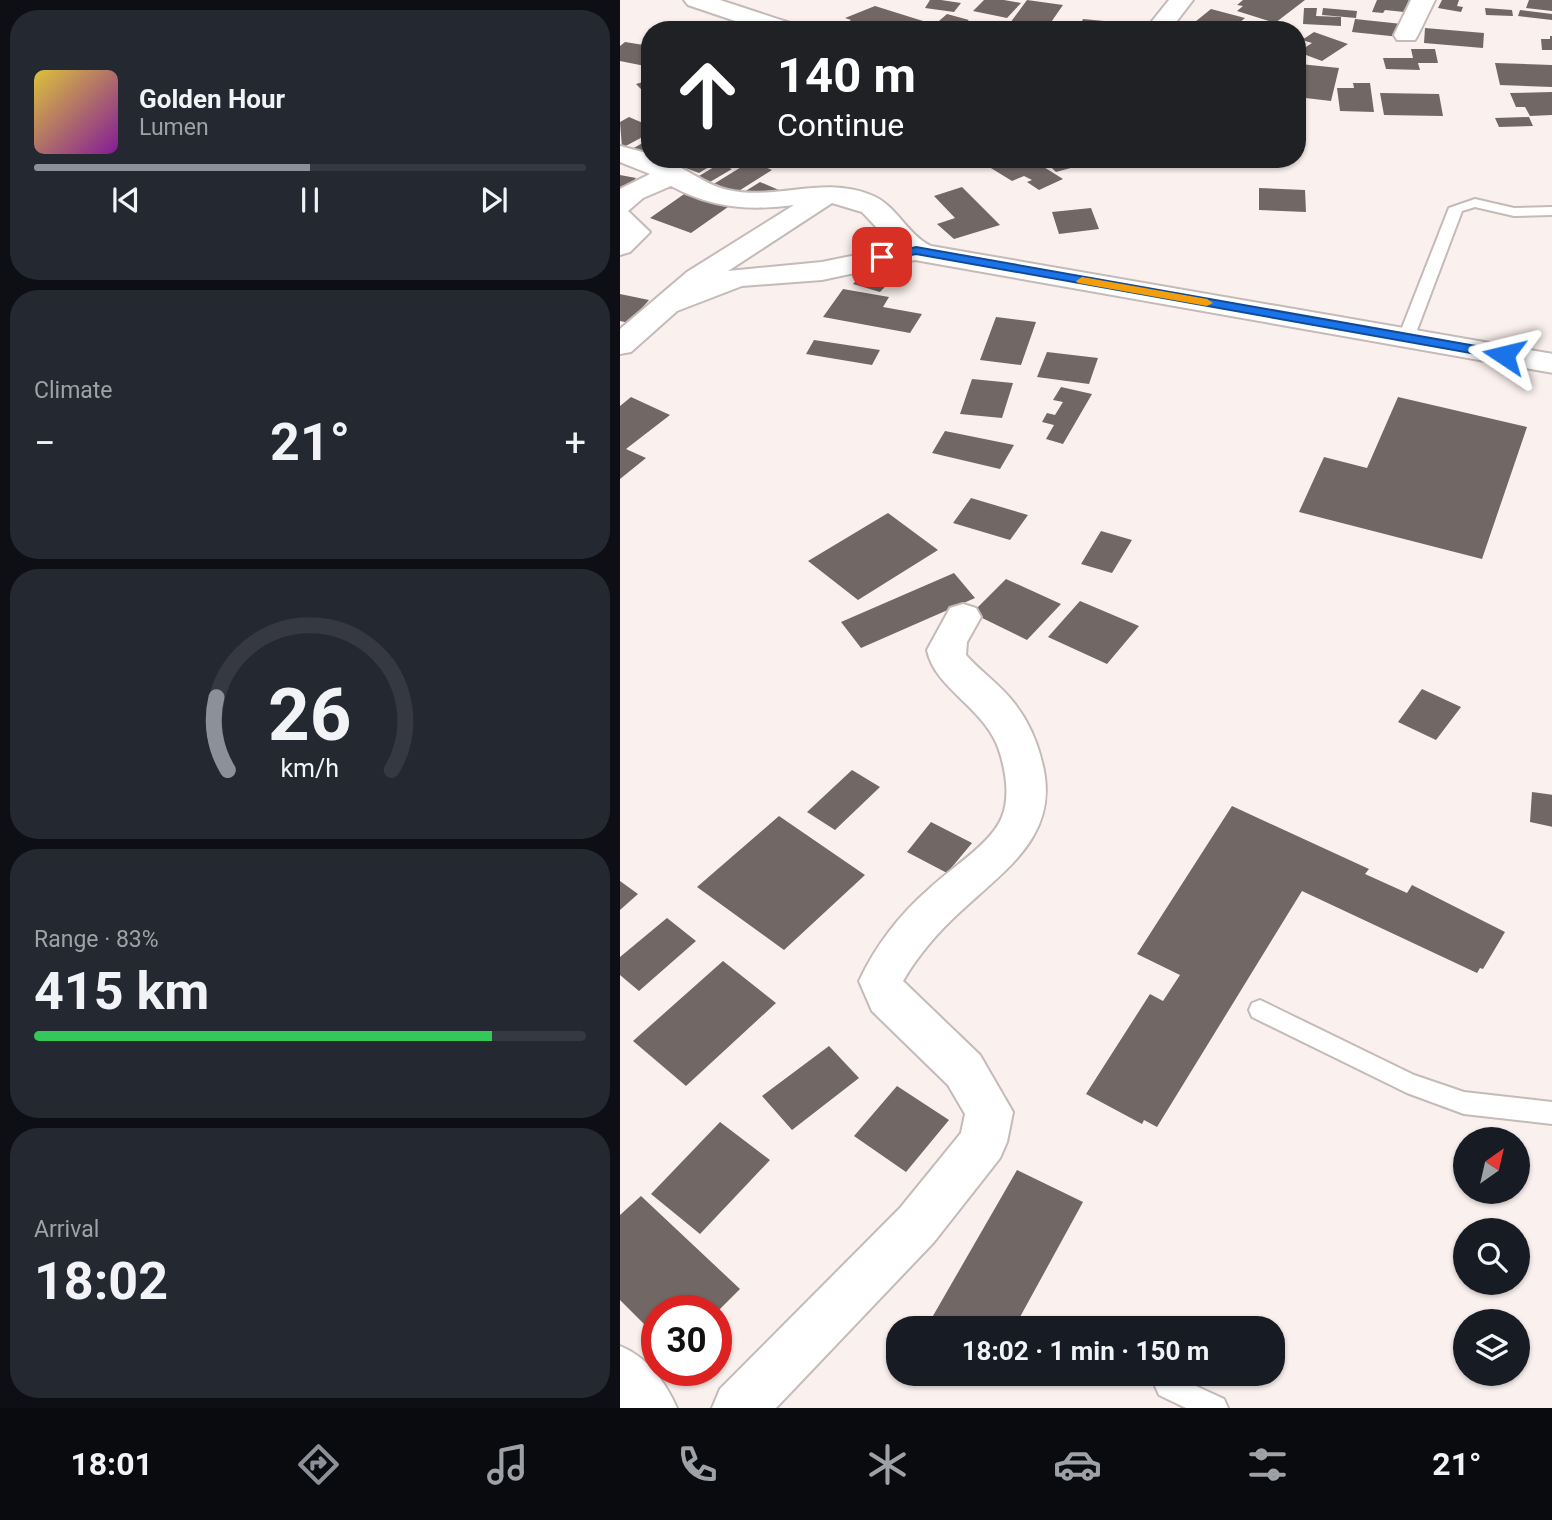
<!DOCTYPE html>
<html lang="en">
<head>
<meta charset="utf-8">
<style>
	body { margin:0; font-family:Roboto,sans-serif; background:#242831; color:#f1f3f6; height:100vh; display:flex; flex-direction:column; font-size:26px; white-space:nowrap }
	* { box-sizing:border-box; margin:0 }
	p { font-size:23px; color:#9ea1a6 }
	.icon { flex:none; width:38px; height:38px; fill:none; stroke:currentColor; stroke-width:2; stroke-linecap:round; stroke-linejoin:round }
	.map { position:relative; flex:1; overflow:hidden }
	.side { display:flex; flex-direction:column; gap:10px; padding:10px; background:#0d0f14; width:620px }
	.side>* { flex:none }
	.hud { position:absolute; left:21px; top:21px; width:665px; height:147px; border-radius:28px; box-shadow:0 2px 5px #0004; background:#202124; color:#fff; overflow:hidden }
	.needle { width:46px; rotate:34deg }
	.tools { position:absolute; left:833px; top:1127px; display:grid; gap:14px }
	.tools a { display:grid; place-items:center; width:77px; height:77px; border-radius:50%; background:#171b24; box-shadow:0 2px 5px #0004; font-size:35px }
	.speed { position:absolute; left:21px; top:1295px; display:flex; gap:14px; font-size:35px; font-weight:700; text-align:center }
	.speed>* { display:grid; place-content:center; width:91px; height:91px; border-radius:50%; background:#171b24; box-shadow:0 2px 5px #0004; line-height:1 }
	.speed .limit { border:10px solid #d22; background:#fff; color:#111 }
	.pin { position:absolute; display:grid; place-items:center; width:60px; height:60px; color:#fff; margin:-30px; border-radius:14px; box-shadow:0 4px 10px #0006 }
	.me { position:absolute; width:77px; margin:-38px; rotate:280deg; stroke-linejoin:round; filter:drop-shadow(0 0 5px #0008) }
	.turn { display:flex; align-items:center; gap:24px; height:147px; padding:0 21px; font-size:32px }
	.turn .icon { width:91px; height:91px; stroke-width:2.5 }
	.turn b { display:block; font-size:49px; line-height:60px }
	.big { font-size:52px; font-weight:700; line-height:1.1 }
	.side .widget { flex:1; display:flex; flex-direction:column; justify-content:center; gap:10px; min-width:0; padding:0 24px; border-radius:28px; background:#242831 }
	.side .dial { align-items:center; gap:0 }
	.dial svg { height:182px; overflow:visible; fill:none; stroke:#363941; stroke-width:7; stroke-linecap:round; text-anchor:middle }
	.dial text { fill:#f1f3f6; stroke:none }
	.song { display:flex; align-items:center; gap:21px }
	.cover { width:84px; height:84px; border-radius:10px; background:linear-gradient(135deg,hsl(50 70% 55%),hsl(290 70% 35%)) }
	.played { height:7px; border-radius:4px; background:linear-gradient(90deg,#8c9099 50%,#363941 50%) }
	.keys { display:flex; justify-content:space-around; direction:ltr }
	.heat { display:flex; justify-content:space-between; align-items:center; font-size:38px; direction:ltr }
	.charge { height:10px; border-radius:5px; background:linear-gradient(90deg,#34c759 83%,#363941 0) }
	.trip { position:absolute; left:266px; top:1316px; width:399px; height:70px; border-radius:28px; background:#171b24; box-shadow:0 2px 5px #0004; font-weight:700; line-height:70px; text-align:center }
	.tab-bar { display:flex; height:112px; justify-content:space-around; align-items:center; background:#090b0e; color:#9ea1a6 }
	.tab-bar .icon { width:49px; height:49px }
	.tab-bar .current { color:#8c9099 }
	.tab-bar b { font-size:32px; color:#f1f3f6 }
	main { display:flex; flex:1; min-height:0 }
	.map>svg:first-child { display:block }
</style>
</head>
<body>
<main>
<section class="side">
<div class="widget">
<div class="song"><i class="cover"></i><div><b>Golden Hour</b><p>Lumen</p></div></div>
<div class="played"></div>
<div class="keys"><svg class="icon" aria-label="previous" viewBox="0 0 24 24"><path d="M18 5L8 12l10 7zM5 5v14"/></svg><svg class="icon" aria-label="pause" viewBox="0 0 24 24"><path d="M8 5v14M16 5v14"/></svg><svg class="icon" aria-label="next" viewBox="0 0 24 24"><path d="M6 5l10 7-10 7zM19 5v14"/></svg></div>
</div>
<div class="widget"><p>Climate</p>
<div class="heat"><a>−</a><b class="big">21°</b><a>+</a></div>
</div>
<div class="widget dial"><svg viewBox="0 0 100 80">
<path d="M14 69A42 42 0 1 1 86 69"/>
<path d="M14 69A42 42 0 0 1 9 37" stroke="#8c9099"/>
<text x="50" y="56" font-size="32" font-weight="700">26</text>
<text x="50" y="72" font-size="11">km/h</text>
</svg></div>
<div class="widget"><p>Range · 83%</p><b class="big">415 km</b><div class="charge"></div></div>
<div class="widget"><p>Arrival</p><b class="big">18:02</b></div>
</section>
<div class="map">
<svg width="933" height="1408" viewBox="0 0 933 1408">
	<rect width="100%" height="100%" fill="#faf0ed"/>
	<path fill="#716866" d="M310,0H321L341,3L334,12L305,8Z
		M364,0H384L401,3L387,18L353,11Z
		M407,0L443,5L427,28L390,23Z
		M623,0H685L655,23L617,11L623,6L617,5Z
		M757,0H789L784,12L765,10L763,13L752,12Z
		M822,0H839L837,6L843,7L841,12L818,8Z
		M909,0H933V11L906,8Z
		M255,6L303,21L289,30H233L235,28L224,25L231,20L225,18Z
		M684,8H697L696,16L721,17V26L683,24Z
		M703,8L737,11L736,18L702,15Z
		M865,8L892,10L893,16L866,15Z
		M591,9L625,18L611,30H565Z
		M900,10L933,14V20L898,16Z
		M327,14L349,20L337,30L312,27Z
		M463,19L526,25L524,30H458Z
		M735,19L782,24L780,37L732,32Z
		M805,28L864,33L863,48L804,43Z
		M694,32L728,44L702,61L678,52L692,43L682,40Z
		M930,36H933V50H922L921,39H930Z
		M5,42L30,46V67L0,61V46Z
		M791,49H815L818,63H798L800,70L766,69L763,58H793Z
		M875,63L933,65V87L880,85Z
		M680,64L719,68L711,101L677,97Z
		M30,80V98L16,84Z
		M733,83H750L754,112L720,111L717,88H734Z
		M933,92V115L910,116L905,107H896L890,93Z
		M760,93L819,94L823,116L764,115Z
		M9,117L30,126V133L2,148L0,122Z
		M909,117L913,126L879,127L875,118Z
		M30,139V159L10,150Z
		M63,159H102L79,173L55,164Z
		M379,159H411L443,179L419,190L407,182L412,180L404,176L392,181L366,165Z
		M423,159H465L469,163L436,172Z
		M131,161L152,170L114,194L92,185Z
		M99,164L112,169L90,182L79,176Z
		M0,175L16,178L0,196Z
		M140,182L159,190L143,200L124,192Z
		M342,187L380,225L334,239L317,224L335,218L314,196Z
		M639,188L685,190L686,212L639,210Z
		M67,192L108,207L71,233L30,218Z
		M471,208L479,229L439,234L432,212Z
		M251,266L278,273L260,292L233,284Z
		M223,289L269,297L263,307L302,314L290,333L203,317Z
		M0,294L29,300L9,323L0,321Z
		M376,317L416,322L401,365L360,360Z
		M194,340L260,350L252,365L186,354Z
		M427,352L478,358L469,384L417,377Z
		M352,379L393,383L382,418L340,414Z
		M441,387L472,394L443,444L426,439L434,425L422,422L427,413L435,415L443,402L433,400Z
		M11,397L50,415L6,449L26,458L0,479V406Z
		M778,397L907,427L862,559L679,512L704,457L747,468Z
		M325,431L394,445L380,469L312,453Z
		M351,498L408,515L390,540L333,523Z
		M268,513L318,550L238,600L188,561Z
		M481,531L512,540L492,573L461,564Z
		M334,573L355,598L241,648L221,622Z
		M386,579L441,604L407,640L352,613Z
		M460,601L519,626L487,664L428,637Z
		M802,689L841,707L816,740L778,722Z
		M232,770L260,787L215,830L187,812Z
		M912,792L933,795V827L910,822Z
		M612,806L749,869L745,874L787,893L792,885L885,932L863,969L860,968L857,973L682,891L537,1127L524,1120L522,1124L466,1094L530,994L543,1001L560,975L517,954Z
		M159,816L245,875L164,950L77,887Z
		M311,822L352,843L327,873L287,852Z
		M0,881L18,894L0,910Z
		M47,918L76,941L19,991L0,975V957Z
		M103,961L156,1003L66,1086L13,1041Z
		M209,1046L239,1078L172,1130L142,1096Z
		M277,1086L329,1120L286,1172L234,1136Z
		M100,1122L150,1160L80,1234L31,1194Z
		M397,1170L463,1202L394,1328H306Z
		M21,1196L120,1289L96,1313L37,1311V1337L0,1300V1215Z
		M343,1374H369L363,1385Z"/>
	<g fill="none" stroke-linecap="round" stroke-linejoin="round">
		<defs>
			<path id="service" d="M855,199L894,208L933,207V215L894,216L855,207L842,211L794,338L791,341H781L778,338L829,208Z
				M640,1000L794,1075L844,1092L933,1102V1124L844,1114L787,1093L632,1017L629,1010L632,1003Z
				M550,1374L604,1399L608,1408H566L539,1395L535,1386L539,1377Z"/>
			<path id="minor" d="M64,0H100L176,25L179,30H142L68,5Z
				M549,0H573L550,30H525Z
				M791,0H815L798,35L795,40H777L774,35Z
				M0,146L30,154V159C58,159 80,184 108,190C156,201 203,175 251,195C277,205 287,235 311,246L933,354V373L295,260L202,280L122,286L57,311L11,352L0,354V329L67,272L174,205C129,211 92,208 51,186L23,198L8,211L30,232L10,252L0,255V189L30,174L0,162ZM212,203L242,212L275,247L202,262L108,271Z
				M343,604L356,608L361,617L347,642L346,655C361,672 381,685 395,704C408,721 417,741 422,762C441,834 387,868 341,911C319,931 298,955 283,981L360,1055L393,1112L387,1142L380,1158L314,1242L156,1408H92L100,1389L280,1208L341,1133L345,1114L328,1085L252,1011L239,981C256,945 279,915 310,888C330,869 372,843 382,817C390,797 386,773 380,753C367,708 315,690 307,650L330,608Z
				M0,1346C27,1357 45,1381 57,1408H0Z"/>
		</defs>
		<use href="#service" stroke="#c4bab8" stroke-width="4"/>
		<use href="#minor" stroke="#c4bab8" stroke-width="4"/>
		<use href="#service" fill="#fff" fill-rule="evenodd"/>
		<use href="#minor" fill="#fff" fill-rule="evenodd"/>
	</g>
	<path fill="#1a73e8" stroke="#114b97" stroke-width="2" d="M296,247L884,351L890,355L884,359L296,254L262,261L256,257Z"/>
	<path fill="#f59e0b" d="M462,277L587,299L593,303L587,306L458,283L456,281Z"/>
</svg>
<div class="tools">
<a><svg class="needle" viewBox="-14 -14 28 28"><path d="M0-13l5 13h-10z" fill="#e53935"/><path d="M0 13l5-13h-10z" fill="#9ea1a6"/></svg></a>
<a><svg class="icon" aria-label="search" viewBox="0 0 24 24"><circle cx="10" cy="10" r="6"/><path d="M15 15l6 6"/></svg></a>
<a><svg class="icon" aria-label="layers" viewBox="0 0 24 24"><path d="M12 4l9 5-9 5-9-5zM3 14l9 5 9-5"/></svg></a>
</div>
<div class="speed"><div class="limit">30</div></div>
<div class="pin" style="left:262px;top:257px;background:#d93025"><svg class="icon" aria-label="arrive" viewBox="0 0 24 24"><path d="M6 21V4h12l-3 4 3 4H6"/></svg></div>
<svg class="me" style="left:884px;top:355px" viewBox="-20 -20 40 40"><path d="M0-17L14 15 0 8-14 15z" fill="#1a73e8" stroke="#fff" stroke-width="4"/></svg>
<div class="trip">18:02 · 1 min · 150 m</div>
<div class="hud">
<div class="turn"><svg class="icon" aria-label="ahead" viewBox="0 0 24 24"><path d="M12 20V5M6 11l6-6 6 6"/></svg><div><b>140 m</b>Continue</div></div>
</div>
</div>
</main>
<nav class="tab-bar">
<b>18:01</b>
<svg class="icon current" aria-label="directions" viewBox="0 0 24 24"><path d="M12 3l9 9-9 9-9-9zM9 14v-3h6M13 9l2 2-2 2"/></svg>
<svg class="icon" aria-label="music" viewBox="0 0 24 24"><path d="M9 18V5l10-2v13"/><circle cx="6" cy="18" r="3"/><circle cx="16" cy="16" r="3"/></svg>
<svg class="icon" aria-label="phone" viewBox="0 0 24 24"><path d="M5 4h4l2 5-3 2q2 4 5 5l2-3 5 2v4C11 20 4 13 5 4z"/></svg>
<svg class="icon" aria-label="climate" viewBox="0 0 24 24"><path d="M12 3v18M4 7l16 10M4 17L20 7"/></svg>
<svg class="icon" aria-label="car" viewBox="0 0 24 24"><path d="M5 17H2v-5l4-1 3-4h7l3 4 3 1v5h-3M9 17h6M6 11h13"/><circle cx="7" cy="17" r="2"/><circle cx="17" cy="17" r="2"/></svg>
<svg class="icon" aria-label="filters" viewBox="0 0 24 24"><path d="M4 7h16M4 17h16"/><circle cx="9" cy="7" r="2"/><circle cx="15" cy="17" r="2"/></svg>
<b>21°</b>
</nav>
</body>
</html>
